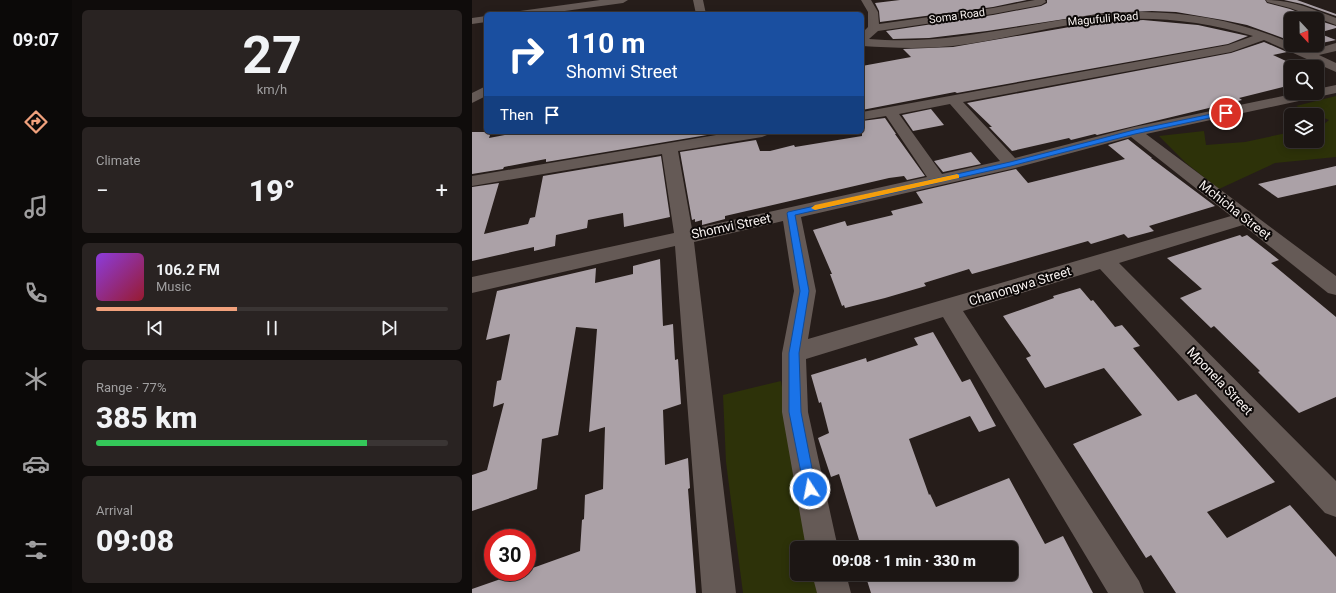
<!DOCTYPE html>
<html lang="en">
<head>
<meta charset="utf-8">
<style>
	body { margin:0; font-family:Roboto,sans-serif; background:#292322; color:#f1f3f6; height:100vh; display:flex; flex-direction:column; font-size:15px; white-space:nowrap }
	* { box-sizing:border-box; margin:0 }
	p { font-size:13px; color:#a09fa0 }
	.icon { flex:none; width:22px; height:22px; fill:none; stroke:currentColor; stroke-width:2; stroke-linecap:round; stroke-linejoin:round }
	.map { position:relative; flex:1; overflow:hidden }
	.panel { display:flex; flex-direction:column; gap:10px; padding:10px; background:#0f0c0b; width:400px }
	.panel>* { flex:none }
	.top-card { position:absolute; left:12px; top:12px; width:380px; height:122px; border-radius:6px; box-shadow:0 2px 10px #0003,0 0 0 1px #3a3534; background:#1a4fa0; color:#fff; overflow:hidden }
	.needle { width:26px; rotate:158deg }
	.controls { position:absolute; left:812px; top:12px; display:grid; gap:8px }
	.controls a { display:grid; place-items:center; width:40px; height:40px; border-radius:6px; background:#1c1614; box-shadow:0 2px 10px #0003,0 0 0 1px #3a3534; font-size:20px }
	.speed { position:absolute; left:12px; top:529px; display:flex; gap:8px; font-size:20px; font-weight:700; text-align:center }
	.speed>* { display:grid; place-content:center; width:52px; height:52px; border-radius:50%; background:#1c1614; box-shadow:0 2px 10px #0003,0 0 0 1px #3a3534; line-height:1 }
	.speed .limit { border:6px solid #d22; background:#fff; color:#111 }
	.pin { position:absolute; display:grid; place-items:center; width:34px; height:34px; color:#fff; margin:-17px; border:2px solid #fff; border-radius:50%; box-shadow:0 1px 4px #0007 }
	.me { position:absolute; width:44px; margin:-22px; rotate:349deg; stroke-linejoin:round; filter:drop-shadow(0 0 3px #0008) }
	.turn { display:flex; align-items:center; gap:14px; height:84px; padding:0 16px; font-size:18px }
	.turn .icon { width:52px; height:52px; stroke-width:2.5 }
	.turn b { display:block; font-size:28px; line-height:34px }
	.then { display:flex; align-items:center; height:38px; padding:0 16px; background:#0003; gap:8px; font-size:15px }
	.big { font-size:30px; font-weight:800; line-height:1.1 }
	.panel .card { flex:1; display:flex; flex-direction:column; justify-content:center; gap:6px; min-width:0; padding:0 14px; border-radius:6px; background:#292322 }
	.panel .dial { align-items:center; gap:0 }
	.dial b { font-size:52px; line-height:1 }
	.song { display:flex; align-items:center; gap:12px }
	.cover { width:48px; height:48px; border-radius:6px; background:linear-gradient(135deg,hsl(270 70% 55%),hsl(350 70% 35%)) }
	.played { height:4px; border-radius:2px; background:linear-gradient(90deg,#f1a17c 40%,#3a3534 40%) }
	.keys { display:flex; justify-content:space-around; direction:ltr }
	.heat { display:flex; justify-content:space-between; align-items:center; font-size:22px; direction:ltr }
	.charge { height:6px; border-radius:3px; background:linear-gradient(90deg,#34c759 77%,#3a3534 0) }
	.trip { position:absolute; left:318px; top:541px; width:228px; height:40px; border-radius:6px; background:#1c1614; box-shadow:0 2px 10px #0003,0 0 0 1px #3a3534; font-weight:800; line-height:40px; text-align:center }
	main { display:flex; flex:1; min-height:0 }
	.tabs { display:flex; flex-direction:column; width:72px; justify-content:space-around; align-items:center; background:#0b0908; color:#a09fa0 }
	.tabs .icon { width:28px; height:28px }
	.tabs .selected { color:#f1a17c }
	.tabs b { font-size:18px; color:#f1f3f6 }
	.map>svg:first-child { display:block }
</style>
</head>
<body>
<main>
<nav class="tabs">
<b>09:07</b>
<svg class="icon selected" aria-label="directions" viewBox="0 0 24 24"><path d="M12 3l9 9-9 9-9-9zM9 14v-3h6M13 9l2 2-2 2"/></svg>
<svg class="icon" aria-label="music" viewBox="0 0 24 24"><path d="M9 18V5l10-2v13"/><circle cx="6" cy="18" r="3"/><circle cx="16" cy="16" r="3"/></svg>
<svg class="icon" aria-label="phone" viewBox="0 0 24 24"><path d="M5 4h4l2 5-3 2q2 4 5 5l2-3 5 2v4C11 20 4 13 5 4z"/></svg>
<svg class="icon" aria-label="climate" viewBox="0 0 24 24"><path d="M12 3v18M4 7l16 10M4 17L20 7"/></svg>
<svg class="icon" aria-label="car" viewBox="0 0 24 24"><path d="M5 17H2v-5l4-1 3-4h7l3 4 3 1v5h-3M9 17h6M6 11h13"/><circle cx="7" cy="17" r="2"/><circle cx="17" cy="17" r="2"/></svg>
<svg class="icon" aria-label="filters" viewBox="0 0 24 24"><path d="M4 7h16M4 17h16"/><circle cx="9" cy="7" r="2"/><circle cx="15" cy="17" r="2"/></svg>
</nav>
<section class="panel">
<div class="card dial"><b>27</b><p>km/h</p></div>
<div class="card"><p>Climate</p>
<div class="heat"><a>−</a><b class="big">19°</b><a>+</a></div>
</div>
<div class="card">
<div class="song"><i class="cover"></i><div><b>106.2 FM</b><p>Music</p></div></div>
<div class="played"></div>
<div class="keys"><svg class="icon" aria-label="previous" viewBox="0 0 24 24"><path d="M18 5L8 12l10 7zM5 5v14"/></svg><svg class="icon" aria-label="pause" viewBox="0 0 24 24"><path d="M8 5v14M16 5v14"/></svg><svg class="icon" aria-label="next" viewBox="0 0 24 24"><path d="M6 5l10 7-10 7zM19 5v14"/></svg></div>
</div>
<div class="card"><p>Range · 77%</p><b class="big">385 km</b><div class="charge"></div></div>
<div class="card"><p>Arrival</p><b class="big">09:08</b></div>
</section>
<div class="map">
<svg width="864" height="593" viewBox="0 0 864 593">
	<rect width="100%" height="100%" fill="#261d1a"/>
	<path fill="#2d3209" d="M864,96V157L803,163L747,189L714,163L687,136L732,131L734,145L773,142L819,132V141H845V130L857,120L824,106Z
		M309,381L332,517L339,548H325V574H345L350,593H271L254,462L251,395Z"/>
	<path fill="#aba1a7" d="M428,0H555L521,7L408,22L407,11L403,3Z
		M575,0H793L795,3L818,9L843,19H819V41L775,25L751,20L704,12L680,11L632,13L515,31L457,38L421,39L414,31L521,15L569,6L575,3Z
		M812,0H825L864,14V16L830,4Z
		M671,20L726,25L776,36L756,44L485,93L483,92L390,110V66L439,57L431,49L481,47L615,24Z
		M845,20L864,26V28L846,33L864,40L845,44Z
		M792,42L815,52L801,55L827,67H819V88L815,86L767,98L770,100L625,135L623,134L599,140L597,138L540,151L517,127H520L495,103L759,53Z
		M459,109L472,125L441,131L430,115Z
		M413,118L424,134H423L453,176L435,180L432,176L417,178L253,216V219L230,225V220L223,222V219L220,220L208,152L284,140L288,151H298L322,145L323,147L390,136V121Z
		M0,132H19L17,138L48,132H253L74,162V159L32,167L31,169L0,174Z
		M656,139L680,158H679L743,206L677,226L682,231L656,238L652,234L619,244L616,241L500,274L497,269L452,283L454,286L413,298L373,308L372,305L370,306L358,274H360L341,230L373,221L375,226L421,215L419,211L451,203L444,192L544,169L556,183L653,159L636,145Z
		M499,152L509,164L471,172L462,161Z
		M189,156L198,217L152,227L151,213L116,220L115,228L84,235L83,246L62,251V247L0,261V187L27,183L12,234L56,224L58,218L63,217L71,176Z
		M864,166V185L806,198L786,184Z
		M768,235L770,237L775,235L807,260L799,263L864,317V397L827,413L786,372L788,371L742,326L739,328L708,298L730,289L695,258Z
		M188,259L191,326L201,324L203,360L206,359L209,404L191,410L193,465L216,458L218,488L216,489L224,593H0V589L49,572H55V570L108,551L110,520L112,519L113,495L131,489L133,427L117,432L125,329L104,327L86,435L70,439L65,489L0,511V475L15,470L32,403L21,407L25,381L29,380L38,334L14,340L25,291L124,268L123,283L161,274V266Z
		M608,288L619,301L621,300L643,327L650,325L668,346L661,348L706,401L724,394L803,482L735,512L755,538L818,505L864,557V593H704L679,555L674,558L601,444L670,415L632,368L573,388L554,358L559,356L531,316L582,298L581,296Z
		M461,332L490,382L498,379L524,426L507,432L498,416L437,439L457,495L458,494L464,507L537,478L573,544L591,536L621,593H399L393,574H539V548H385L383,542L387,540L367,474L359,477L346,438L357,433L349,402L347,403L339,375L394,358L395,362L446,345L442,338Z"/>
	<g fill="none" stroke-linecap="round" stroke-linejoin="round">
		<path fill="#655a56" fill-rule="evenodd" d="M128,0H156L151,3L71,14H43L48,11Z
			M221,0H231L234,14H224Z
			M389,0H399L406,12L407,24L521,8L563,0H573L574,2L569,5L521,14L406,31L397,39C480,46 551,23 632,14C695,7 761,18 819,43V45H825L837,51L864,43V51L847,55L864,63V72L792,40L759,52L491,102L543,158L662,127L825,93H845V89L864,85V93L674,134L864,276V295L856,293L771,225L647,263L864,481V517L853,513L628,269L491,311L667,581L672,593H636L471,317L334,359L336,412L366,548H334L310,412V353L322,291L311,221L222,242L264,593H230L203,246L0,293V277L202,233L190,154L0,186V176L262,132H298L295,135L290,137L206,151L220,229L455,177L414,116L390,120V112L756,45L781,36C733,21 683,16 634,20C582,25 532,40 481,46C451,49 420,48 390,46V33L396,27V12ZM478,104L528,161L470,174L427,114ZM659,137L759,216L336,339L344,291L329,217L539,169Z
			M794,0C820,0 840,9 864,18V25L818,8L795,2Z
			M14,16V22L0,24V18Z
			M14,86V96L0,103V93Z
			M340,574H374L379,593H345Z"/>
	</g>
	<path fill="#1a73e8" stroke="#114b97" d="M754,111H756V114L663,134L539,166L323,215L337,291L327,353L329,412L344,489L342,493L338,495L333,493L317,412V353L328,291L315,213L316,212L538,162L662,130Z"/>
	<path fill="#f59e0b" d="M485,174L487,175V178L343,210L339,208L343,205Z"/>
	<g text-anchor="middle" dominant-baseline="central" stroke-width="4" stroke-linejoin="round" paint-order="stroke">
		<g font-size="11" fill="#f8f2f0" stroke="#0c0807">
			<text transform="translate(485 16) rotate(-8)">Soma Road</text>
			<text transform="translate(631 19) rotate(-5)">Magufuli Road</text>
		</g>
		<g font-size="13" fill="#f8f2f0" stroke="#0c0807">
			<text transform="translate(763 210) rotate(38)">Mchicha Street</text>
			<text transform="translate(259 226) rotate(-12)">Shomvi Street</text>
			<text transform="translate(548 286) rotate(-17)">Chanongwa Street</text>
			<text transform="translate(748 381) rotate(46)">Mponela Street</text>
		</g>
	</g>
</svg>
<div class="controls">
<a><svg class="needle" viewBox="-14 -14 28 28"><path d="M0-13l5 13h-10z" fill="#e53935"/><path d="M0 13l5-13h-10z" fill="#a09fa0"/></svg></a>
<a><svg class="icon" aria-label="search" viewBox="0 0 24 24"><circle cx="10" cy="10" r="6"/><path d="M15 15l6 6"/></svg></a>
<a><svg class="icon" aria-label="layers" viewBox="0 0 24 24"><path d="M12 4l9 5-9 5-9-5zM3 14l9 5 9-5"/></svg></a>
</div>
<div class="speed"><div class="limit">30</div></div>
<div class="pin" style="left:754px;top:113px;background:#d93025"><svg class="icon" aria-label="arrive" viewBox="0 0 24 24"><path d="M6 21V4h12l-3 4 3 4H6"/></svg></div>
<svg class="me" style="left:338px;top:489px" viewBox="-20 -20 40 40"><circle r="17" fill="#1a73e8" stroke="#fff" stroke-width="3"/><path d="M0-11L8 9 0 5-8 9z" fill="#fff"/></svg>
<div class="trip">09:08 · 1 min · 330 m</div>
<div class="top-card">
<div class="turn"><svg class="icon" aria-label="right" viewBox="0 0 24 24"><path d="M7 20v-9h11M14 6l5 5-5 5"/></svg><div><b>110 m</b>Shomvi Street</div></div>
<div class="then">Then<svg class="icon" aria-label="arrive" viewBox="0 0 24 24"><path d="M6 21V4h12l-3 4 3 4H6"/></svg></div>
</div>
</div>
</main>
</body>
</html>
